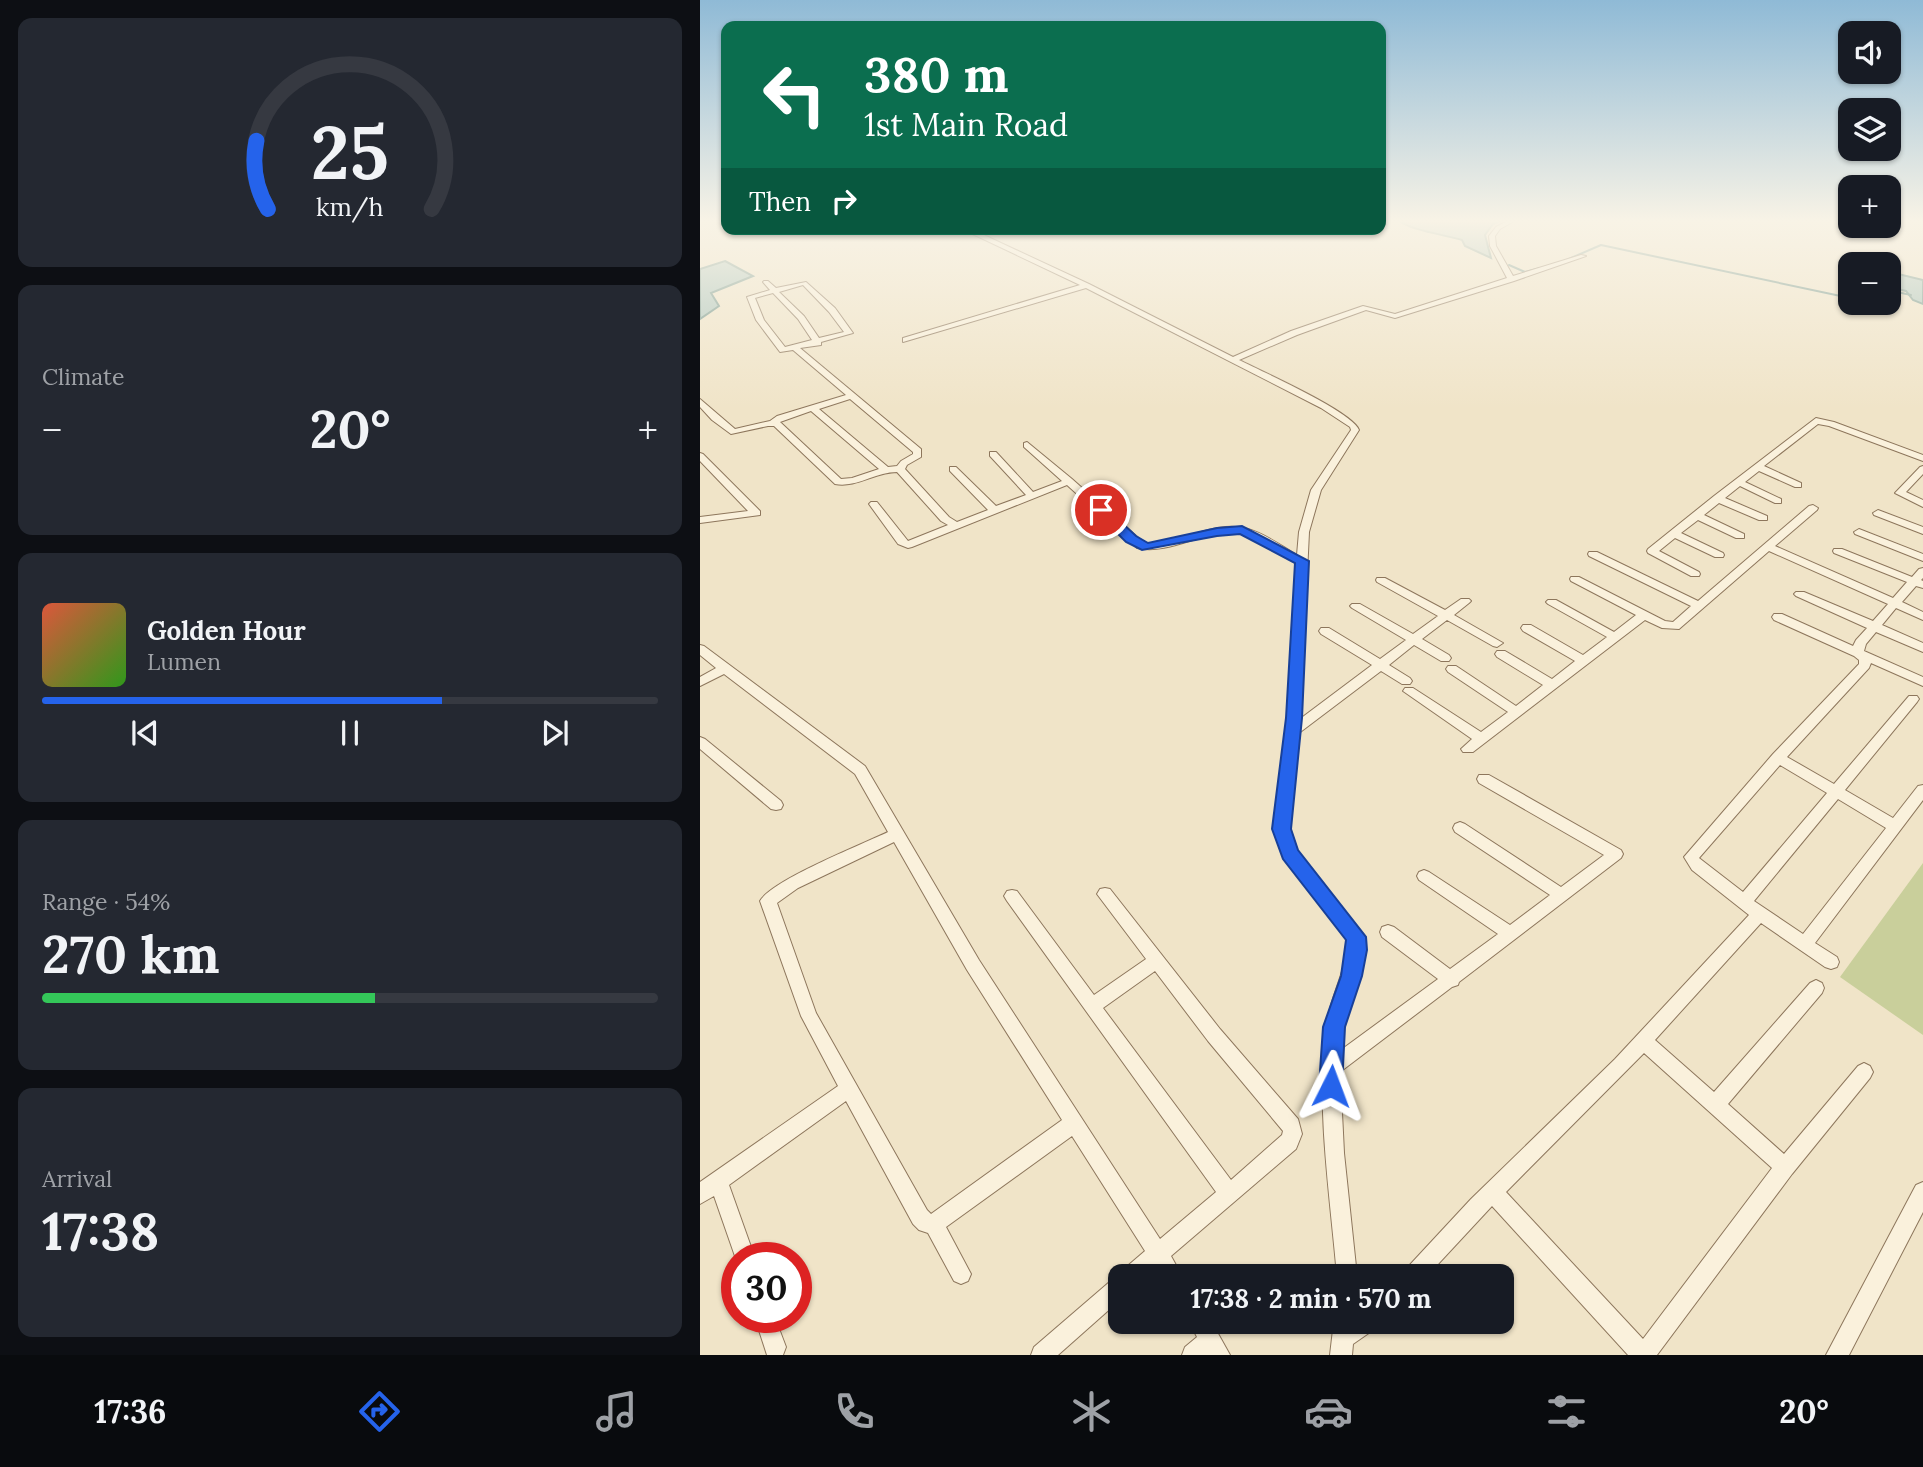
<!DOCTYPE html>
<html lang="en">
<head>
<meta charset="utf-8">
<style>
	body { margin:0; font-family:Lora,serif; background:#242831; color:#f1f3f6; height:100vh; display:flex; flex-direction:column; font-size:26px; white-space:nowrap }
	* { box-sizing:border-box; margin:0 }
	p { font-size:23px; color:#9ea1a6 }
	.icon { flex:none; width:38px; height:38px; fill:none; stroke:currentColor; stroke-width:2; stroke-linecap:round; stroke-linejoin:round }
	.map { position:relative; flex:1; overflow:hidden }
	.panel { display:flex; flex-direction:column; gap:18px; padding:18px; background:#0d0f14; width:700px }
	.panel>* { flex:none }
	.guide { position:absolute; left:21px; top:21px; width:665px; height:214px; border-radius:14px; box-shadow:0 2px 5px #0004; background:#0b6e4f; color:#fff; overflow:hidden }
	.fabs { position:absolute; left:1138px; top:21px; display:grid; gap:14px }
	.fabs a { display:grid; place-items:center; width:63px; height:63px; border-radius:14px; background:#171b24; box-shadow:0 2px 5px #0004; font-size:35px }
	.speed { position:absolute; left:21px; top:1242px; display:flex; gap:14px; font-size:35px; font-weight:700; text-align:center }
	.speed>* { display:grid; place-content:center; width:91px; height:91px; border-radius:50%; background:#171b24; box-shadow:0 2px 5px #0004; line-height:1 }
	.speed .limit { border:10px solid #d22; background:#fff; color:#111 }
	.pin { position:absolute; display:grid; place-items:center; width:60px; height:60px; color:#fff; margin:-30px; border:4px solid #fff; border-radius:50%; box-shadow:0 2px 7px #0007 }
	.me { position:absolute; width:77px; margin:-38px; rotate:3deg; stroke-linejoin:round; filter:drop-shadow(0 0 5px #0008) }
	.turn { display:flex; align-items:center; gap:24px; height:147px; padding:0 28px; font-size:32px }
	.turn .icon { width:91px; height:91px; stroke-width:2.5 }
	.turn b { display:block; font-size:49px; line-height:60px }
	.then { display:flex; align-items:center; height:66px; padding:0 28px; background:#0003; gap:14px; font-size:26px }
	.big { font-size:52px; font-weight:700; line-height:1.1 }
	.panel .tile { flex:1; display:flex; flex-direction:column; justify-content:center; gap:10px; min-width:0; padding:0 24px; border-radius:14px; background:#242831 }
	.panel .dial { align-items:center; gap:0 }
	.dial svg { height:182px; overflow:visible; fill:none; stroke:#363941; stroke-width:7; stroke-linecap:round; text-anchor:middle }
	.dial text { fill:#f1f3f6; stroke:none }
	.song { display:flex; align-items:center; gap:21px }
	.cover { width:84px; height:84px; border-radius:10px; background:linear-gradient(135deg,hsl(10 70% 55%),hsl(110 70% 35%)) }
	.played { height:7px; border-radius:4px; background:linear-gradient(90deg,#2563eb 65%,#363941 65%) }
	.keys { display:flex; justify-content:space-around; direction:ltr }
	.heat { display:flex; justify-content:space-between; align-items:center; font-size:38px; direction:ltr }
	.charge { height:10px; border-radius:5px; background:linear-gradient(90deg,#34c759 54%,#363941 0) }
	.trip { position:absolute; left:408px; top:1264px; width:406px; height:70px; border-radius:14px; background:#171b24; box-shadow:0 2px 5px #0004; font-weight:700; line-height:70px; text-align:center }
	.dock { display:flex; height:112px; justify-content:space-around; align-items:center; background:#090b0e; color:#9ea1a6 }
	.dock .icon { width:49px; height:49px }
	.dock .selected { color:#2563eb }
	.dock b { font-size:32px; color:#f1f3f6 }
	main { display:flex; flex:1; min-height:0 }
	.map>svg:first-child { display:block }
</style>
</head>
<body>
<main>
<section class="panel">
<div class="tile dial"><svg viewBox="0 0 100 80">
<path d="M14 69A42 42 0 1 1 86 69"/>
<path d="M14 69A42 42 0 0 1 9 39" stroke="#2563eb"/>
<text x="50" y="56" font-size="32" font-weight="700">25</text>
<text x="50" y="72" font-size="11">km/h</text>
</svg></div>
<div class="tile"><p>Climate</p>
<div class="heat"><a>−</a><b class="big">20°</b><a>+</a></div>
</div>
<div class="tile">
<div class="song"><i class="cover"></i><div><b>Golden Hour</b><p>Lumen</p></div></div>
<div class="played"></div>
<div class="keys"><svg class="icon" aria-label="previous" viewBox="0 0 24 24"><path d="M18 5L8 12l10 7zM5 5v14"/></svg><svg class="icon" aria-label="pause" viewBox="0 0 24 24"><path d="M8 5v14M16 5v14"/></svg><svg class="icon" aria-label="next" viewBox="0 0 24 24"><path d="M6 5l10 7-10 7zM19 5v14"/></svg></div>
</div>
<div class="tile"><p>Range · 54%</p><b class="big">270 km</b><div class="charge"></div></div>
<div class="tile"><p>Arrival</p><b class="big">17:38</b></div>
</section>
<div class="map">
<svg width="1223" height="1355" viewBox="0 0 1223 1355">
	<rect width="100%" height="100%" fill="#f0e4c8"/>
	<path fill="#c9cf9b" d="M1223,863V1035L1140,977Z"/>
	<path fill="#a9c4bc" stroke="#6f938a" stroke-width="2" d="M699,220H802L793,224L785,235L791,258L765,246L762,240C746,235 708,230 699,220Z
		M25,261L53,276L11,293L19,306L0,319V269Z
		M1194,273L1223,280V304L1213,300L1206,291L1188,287V274Z"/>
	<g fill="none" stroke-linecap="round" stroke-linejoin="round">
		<path stroke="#6f938a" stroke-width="2" d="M864,261L901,245L1150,298
			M809,265L825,272L840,268
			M1188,301L1197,292L1211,295
			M1173,303H1187"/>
		<defs>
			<path id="minor" d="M809,220H816L800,229L795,236L796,246L813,276L881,255L886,256L814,281L695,318L666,310L597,335L539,360C561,371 653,412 659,430L621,490L609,532L600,719L672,665L621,634L619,631L621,628H629L680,659L706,640L652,608L650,606L652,604H660L713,634L738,616L677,582L676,580L677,578H685L745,610L761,599H769L771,601L769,603L754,615L803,643L797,647L793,646L747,620L722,639L749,655L751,658L749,661H741L714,645L689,665L710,678L712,681L710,684H702L681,671L599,733L589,829L596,852L664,937L662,961L644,1018L641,1050L738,979L682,937L680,932L682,927L688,925L694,927L750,969L798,934L719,880L717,876L719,872L724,870L729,872L810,925L850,895L755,832L753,828L755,824L760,822L765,824L861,887L904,855L779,783L777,779L779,775H789L921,850L923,854L921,858L759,982L758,985L752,987L640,1072L644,1153L657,1276H637C630,1195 617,1114 625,1033C628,1000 647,972 648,939L584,858L575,829L588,718L597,562C578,554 560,535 539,533C504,529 472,555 437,548L367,485L212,547L208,548L198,544L169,504L171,502H177L208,541L248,525L241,521L197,472C175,472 157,488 135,484L74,426H68L31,434L12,420L0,407V399L35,429L70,421L77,416L146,395L93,350L80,352L56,320L47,297L70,290L63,282L64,281H68L76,288L106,282L135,308L153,333L121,342V345L100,348L221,449V457L207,465L205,469L249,517L257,522L288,510L250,471V467H256L296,506L326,495L290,456V452H296L333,492L362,481L324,447V443L327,442L372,479L444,543C479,546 513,519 548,529C566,534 581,546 597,555L599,532L611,490L651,430L650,427L621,408L386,288L203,342V338L380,285L262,229H271L389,284L533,357L591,331L663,306L695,314L807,278L790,246L789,236L796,227ZM103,285L129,312L144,332L119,338L104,316L79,292ZM73,293L98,319L112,340L85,347L64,320L55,298ZM150,399L213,452V454L201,461L197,466L188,467L119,409ZM111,411L179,469L152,478L141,479L80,422Z
				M1116,418L1134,422L1223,455V461L1129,426L1118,424L1064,466L1101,483V487H1095L1059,471L1045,482L1081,499V503H1075L1040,486L1025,498L1067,516V520H1059L1019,503L1004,515L1044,534V538H1036L998,520L981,533L1023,553L1024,555L1023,557H1015L975,538L959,551L999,572L1000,574L999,576H991L948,553L947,551L948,549L1014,496Z
				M0,453L3,454L60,511V515L0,523V517L48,511L0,461Z
				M1223,466V474L1206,492L1223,500V507L1195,493L1220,467Z
				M1113,505L1118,508L1117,510L1075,546L1193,598L1207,582L1134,553L1133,551L1134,549H1142L1212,577L1219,569L1223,568V578L1221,580L1223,581V588L1216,586L1202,602L1223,612V620L1196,608L1182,625L1223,643V652L1176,632L1166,644L1164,651L1223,677V686L1171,663L1169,668L1087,757L1134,784L1209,696H1217L1219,699L1217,702L1145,790L1193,818L1218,786L1223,785V800L1115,943L1137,957L1139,962L1137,967L1131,969L1125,967L1061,923L955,1040L1014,1092L1110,983L1116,980L1122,983L1124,988L1122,993L1028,1104L1084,1154L1158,1066L1164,1063L1170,1066L1173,1072L1170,1078L1092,1174L957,1355H928L792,1206L727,1276H703L706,1269L771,1199L915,1059L1049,915L992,870L984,857L1073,754L1159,664V660L1154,656L1074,620L1072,617L1074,614H1082L1153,646L1156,640L1167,628L1096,596L1094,594L1096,592H1104L1173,621L1188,604L1069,551L979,629L962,628L945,620L773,752H763L761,749L772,739L703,691L705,688H713L781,732L808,712L748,672L746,669L748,666H756L816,706L843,685L797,657L795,654L797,651H805L852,679L875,661L823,631L821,628L823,625H831L883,655L907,637L848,604L846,602L848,600H856L914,632L936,615L871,581L870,579L871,577H879L965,621L973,622L991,606L889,556L888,554L889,552H897L998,601L1109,506ZM1080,765L1127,793L1043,892L999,858ZM1138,799L1186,828L1103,934L1054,901ZM944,1053L1072,1168L943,1339L806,1192Z
				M1178,510L1223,527V534L1174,515L1173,513Z
				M1159,529L1223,554V561L1155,534L1154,532Z
				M0,645L4,646L165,766L279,960L460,1239L516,1192L307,901L304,896L307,891L312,890L317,891L394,995L446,959L397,894L400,889L405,888L410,889L520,1029L598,1119L602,1134L596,1149L471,1256L482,1276H460L456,1269L447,1276H421L424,1269L445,1251L372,1136L246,1227L271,1274L268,1281L261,1284L254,1281L228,1233L219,1230L213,1224L146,1101L29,1185L55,1258H37V1262L14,1196L0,1204V1182L138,1086L101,1016L60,901C72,880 163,844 188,832L155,774L24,674L0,686V677L16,668L0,655ZM194,842L267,970L362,1120L231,1214L227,1210L116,1013L77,903L98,888ZM455,971L508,1041L583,1131L582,1135L531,1180L403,1008Z
				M0,737L5,739L81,801L83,805L81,809L76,810L71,809L0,749Z
				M1223,1182V1212L1149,1355H1126L1216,1185Z
				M420,1276V1300L358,1355H331L334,1347L413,1279Z
				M55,1318H75L86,1347L83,1355H67Z
				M489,1321H511L530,1355H482L485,1347L497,1337Z
				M634,1321H679L676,1328L653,1344L652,1355H630Z"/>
		</defs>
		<use href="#minor" stroke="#8d765c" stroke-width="2"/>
		<use href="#minor" fill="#faf1dc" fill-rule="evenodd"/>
	</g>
	<linearGradient id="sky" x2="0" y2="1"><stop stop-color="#8fbad6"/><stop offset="0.54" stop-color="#f8f3e6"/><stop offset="1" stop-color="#f8f3e6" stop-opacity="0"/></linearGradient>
	<rect width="1223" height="409" fill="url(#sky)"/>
	<path fill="#2563eb" stroke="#184099" stroke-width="2" d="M401,507L406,508L436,536L448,543L517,528L542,526L609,561L602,718L591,829L598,850L666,937L667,950L662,976L645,1027L642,1086L639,1095L631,1098L623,1095L619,1086L623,1027L641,976L646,940L583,859L572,829L586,718L595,563L540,534L517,536L442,550L426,542L397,513L395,510Z"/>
</svg>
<div class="fabs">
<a><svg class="icon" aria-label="sound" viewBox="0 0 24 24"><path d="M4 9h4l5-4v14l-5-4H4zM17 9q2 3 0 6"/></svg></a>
<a><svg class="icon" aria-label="layers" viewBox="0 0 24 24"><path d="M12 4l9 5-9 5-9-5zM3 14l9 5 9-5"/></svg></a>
<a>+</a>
<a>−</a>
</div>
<div class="speed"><div class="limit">30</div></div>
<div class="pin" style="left:401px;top:510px;background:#d93025"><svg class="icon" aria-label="arrive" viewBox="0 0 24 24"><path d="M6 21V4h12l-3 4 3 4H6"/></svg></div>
<svg class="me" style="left:631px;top:1086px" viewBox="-20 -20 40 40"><path d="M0-17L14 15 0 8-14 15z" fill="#2563eb" stroke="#fff" stroke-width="4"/></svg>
<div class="trip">17:38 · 2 min · 570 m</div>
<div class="guide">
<div class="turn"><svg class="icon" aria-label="left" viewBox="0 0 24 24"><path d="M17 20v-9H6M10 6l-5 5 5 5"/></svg><div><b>380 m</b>1st Main Road</div></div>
<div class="then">Then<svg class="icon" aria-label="right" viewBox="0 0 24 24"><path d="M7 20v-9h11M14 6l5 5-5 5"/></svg></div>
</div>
</div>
</main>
<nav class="dock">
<b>17:36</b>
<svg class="icon selected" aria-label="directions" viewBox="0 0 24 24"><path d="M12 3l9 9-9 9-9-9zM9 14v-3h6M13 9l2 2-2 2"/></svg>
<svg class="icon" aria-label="music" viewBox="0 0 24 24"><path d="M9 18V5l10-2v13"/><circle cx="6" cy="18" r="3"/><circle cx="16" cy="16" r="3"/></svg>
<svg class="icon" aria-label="phone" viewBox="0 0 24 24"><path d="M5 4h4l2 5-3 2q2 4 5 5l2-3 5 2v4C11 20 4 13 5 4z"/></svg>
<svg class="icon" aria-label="climate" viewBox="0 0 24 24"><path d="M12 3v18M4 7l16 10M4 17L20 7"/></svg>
<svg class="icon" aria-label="car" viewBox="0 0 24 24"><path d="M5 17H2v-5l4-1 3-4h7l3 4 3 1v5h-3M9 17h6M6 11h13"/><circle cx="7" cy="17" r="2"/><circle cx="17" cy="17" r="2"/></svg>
<svg class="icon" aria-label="filters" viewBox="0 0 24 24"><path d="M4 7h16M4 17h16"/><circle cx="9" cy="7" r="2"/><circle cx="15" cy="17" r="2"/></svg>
<b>20°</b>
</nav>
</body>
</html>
